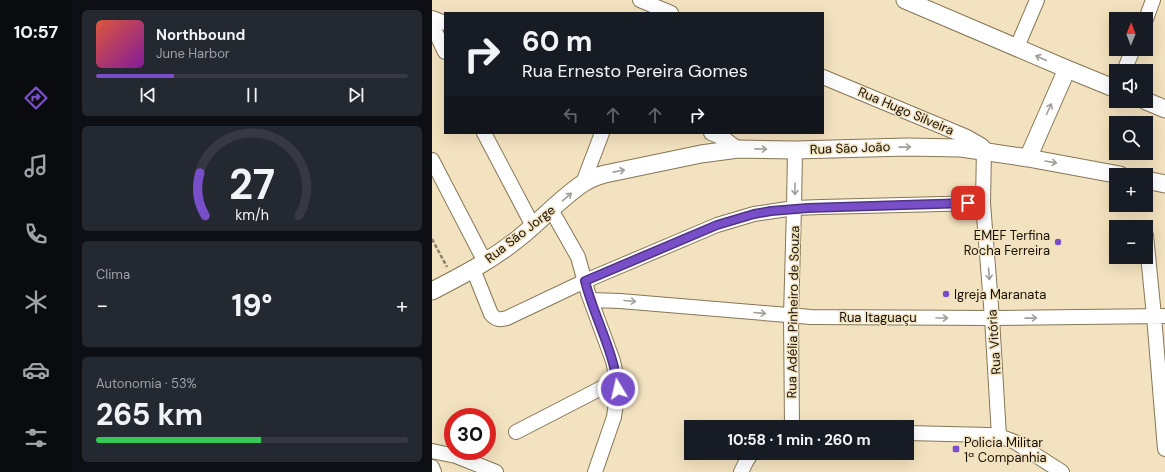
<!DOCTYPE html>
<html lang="pt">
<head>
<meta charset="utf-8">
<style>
	body { margin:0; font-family:"DM Sans",sans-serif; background:#242831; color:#f1f3f6; height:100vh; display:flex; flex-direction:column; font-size:15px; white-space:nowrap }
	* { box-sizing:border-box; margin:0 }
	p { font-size:13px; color:#9ea1a6 }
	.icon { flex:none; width:22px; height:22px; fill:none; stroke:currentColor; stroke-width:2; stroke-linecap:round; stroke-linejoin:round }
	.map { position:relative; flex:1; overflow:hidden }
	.drawer { display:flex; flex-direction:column; gap:10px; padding:10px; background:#0d0f14; width:360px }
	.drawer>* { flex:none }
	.guide { position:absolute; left:12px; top:12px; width:380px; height:122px; border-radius:0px; box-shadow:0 4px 16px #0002; background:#171b24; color:#f1f3f6; overflow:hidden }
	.needle { width:26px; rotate:1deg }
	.fabs { position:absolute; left:677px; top:12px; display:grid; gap:8px }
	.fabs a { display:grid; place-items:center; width:44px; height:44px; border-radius:0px; background:#171b24; box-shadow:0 4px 16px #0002; font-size:20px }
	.speed { position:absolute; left:12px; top:408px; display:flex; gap:8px; font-size:20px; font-weight:700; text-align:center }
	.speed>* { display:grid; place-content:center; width:52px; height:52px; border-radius:50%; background:#171b24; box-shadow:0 4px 16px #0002; line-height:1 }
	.speed .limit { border:6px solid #d22; background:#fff; color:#111 }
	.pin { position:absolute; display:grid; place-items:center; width:34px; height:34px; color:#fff; margin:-17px; border-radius:8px; box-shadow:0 2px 6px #0006 }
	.me { position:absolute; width:44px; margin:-22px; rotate:351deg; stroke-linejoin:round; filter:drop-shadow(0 0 3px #0008) }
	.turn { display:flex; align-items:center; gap:14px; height:84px; padding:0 12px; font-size:18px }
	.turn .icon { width:52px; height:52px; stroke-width:2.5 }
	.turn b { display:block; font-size:28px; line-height:34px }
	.lanes { display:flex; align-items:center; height:38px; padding:0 12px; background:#0003; justify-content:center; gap:20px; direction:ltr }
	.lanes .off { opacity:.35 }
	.big { font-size:30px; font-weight:700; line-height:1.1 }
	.drawer .card { flex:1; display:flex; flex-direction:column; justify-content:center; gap:6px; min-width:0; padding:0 14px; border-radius:6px; background:#242831 }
	.drawer .dial { align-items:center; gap:0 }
	.dial svg { height:104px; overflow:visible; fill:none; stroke:#363941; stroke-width:7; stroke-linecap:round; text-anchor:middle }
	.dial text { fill:#f1f3f6; stroke:none }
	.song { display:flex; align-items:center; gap:12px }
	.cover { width:48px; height:48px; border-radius:6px; background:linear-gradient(135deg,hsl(10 70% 55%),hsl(290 70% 35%)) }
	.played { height:4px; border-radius:2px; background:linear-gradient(90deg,#784fc8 25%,#363941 25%) }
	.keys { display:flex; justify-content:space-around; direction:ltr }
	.heat { display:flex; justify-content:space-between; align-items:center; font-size:22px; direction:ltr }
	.charge { height:6px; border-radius:3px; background:linear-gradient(90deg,#34c759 53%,#363941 0) }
	.trip { position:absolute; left:252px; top:420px; width:230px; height:40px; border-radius:0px; background:#171b24; box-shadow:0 4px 16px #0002; font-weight:700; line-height:40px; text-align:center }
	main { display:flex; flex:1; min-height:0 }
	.menu { display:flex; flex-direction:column; width:72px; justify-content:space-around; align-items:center; background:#090b0e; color:#9ea1a6 }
	.menu .icon { width:28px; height:28px }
	.menu .selected { color:#784fc8 }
	.menu b { font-size:18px; color:#f1f3f6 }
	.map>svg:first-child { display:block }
</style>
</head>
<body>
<main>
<nav class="menu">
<b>10:57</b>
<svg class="icon selected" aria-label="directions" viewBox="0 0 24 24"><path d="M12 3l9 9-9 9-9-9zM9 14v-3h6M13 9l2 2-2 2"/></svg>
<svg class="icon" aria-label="music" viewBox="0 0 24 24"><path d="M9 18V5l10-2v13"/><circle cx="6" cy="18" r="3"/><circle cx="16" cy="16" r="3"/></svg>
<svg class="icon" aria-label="phone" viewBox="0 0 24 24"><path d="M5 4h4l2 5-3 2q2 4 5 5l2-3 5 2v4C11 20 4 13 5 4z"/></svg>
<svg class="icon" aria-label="climate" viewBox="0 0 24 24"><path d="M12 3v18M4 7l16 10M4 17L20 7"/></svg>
<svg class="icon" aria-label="car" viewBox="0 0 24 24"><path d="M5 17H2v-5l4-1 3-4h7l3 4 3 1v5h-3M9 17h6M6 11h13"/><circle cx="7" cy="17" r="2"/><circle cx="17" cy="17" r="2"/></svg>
<svg class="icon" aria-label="filters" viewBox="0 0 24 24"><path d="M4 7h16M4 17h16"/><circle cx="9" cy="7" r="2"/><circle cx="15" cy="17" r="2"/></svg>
</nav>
<section class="drawer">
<div class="card">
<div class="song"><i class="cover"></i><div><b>Northbound</b><p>June Harbor</p></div></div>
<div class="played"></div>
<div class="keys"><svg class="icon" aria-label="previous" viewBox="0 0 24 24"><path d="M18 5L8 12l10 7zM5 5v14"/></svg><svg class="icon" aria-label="pause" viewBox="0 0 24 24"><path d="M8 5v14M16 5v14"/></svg><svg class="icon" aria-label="next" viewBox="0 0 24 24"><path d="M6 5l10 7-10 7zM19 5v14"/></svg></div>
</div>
<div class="card dial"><svg viewBox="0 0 100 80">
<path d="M14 69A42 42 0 1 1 86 69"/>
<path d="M14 69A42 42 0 0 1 10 36" stroke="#784fc8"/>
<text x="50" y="56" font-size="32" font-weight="700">27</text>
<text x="50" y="72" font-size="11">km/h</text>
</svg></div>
<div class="card"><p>Clima</p>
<div class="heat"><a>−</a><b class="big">19°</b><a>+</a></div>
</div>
<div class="card"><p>Autonomia · 53%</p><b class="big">265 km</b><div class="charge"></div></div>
</section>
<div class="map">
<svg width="733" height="472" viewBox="0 0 733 472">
	<rect width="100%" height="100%" fill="#f3e2bf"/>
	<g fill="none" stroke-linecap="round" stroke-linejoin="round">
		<defs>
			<path id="minor" d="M208,0L239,13
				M0,18L13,23
				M714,19L721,0
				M0,25L13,52
				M585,47L605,0
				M692,71L701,49
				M391,77L535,137L549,145L552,148L551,203L560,318L567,436
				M52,133L101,226
				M279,133L293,139L306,149
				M0,160L53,262
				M151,183L170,133
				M119,210L125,220L146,257L156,293L181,361L184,375L186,389L182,417L163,472
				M714,235L722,316L733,449
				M41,269L59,314C64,320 68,320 75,318L153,281L285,225L322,214L362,208L389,207L551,203
				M159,300L188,301L379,317L560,318L733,316
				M360,427L359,316L362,208L363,150
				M84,432L185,380
				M475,433L557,435L567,436L583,442L630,472
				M0,451L24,456L64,472
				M0,467L2,472
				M309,472L315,460L320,453"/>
			<path id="major" d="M473,0L635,69L684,89
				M714,101L733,109
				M596,158L635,69
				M714,180L733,184
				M0,291C31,275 60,260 87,238C108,221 128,199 150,184C157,179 165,176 173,174L269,154L306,149L363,150L475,147L529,148L596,158L688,175"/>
		</defs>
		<use href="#minor" stroke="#857656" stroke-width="16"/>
		<use href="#major" stroke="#857656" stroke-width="19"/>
		<path stroke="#8e826a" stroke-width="2.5" stroke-dasharray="4 2" stroke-linecap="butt" d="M0,239L15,267"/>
		<use href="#minor" stroke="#fff" stroke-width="14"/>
		<use href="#major" stroke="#fff" stroke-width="17"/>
	</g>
	<defs><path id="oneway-shaft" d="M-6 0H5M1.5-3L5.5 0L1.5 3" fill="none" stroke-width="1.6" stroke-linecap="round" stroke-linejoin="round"/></defs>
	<g stroke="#a29f9b">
		<use href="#oneway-shaft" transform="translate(609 58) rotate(-156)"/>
		<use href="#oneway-shaft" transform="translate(617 109) rotate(-66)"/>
		<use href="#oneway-shaft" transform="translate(473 147) rotate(-1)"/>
		<use href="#oneway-shaft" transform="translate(329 149) rotate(1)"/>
		<use href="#oneway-shaft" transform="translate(619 162) rotate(10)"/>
		<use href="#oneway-shaft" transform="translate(187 171) rotate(-11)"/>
		<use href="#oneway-shaft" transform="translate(363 189) rotate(90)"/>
		<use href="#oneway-shaft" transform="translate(135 197) rotate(-41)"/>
		<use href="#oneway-shaft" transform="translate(557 274) rotate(86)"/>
		<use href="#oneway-shaft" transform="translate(198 301) rotate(5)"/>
		<use href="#oneway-shaft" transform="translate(328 313) rotate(5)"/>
		<use href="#oneway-shaft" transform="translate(510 318)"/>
		<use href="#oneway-shaft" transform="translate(599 318) rotate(-1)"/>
	</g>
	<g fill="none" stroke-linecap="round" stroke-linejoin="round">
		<defs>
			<path id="route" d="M186,389C182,351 162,317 153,281L285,225L322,214L339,211L376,208L536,203"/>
		</defs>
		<use href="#route" stroke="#4e3382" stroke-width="10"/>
		<use href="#route" stroke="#784fc8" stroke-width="7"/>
	</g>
	<g fill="#784fc8" stroke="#f3e2bf" stroke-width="1.5">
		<circle cx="626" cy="242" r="4"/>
		<circle cx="514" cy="294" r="4"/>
		<rect x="520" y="445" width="8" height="8" rx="2"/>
	</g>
	<g text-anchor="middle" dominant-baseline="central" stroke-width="3" stroke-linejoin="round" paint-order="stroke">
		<g font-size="13" fill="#161005" stroke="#f3e2bf">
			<text transform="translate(474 111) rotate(23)">Rua Hugo Silveira</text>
			<text transform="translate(418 148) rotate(-2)">Rua São João</text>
			<text transform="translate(88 234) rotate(-38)">Rua São Jorge</text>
			<text transform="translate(361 312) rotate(-89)">Rua Adélia Pinheiro de Souza</text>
			<text x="446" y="317">Rua Itaguaçu</text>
			<text transform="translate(562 342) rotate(-94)">Rua Vitória</text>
		</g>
		<g font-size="13" fill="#161005" stroke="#f3e2bf" text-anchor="start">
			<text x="618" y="235" text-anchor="end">EMEF Terfina<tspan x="618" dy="15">Rocha Ferreira</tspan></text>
			<text x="522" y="294">Igreja Maranata</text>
			<text x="532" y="442">Policia Militar<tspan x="532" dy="15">1ª Companhia</tspan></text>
		</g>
	</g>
</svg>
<div class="fabs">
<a><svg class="needle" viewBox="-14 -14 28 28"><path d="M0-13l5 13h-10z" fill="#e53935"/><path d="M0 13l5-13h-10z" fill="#9ea1a6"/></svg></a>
<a><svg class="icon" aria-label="sound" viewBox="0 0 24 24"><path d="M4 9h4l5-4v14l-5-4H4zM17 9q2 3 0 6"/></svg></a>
<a><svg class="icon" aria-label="search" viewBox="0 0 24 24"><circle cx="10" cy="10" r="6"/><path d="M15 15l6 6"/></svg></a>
<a>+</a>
<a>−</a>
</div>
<div class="speed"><div class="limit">30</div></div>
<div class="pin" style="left:536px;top:203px;background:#d93025"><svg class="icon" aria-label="arrive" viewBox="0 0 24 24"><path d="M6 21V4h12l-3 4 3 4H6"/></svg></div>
<svg class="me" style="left:186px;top:389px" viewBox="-20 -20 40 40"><circle r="17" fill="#784fc8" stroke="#fff" stroke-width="3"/><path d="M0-11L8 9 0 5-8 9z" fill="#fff"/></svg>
<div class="trip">10:58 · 1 min · 260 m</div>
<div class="guide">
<div class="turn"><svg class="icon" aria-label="right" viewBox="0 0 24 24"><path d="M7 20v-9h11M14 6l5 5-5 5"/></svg><div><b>60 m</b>Rua Ernesto Pereira Gomes</div></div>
<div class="lanes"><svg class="icon off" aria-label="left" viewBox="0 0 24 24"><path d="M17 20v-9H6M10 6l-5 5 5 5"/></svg><svg class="icon off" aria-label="ahead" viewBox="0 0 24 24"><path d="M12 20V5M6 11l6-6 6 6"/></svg><svg class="icon off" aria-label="ahead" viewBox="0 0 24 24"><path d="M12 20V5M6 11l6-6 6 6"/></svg><svg class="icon" aria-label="right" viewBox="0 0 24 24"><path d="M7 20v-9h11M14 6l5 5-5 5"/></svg></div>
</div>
</div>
</main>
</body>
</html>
